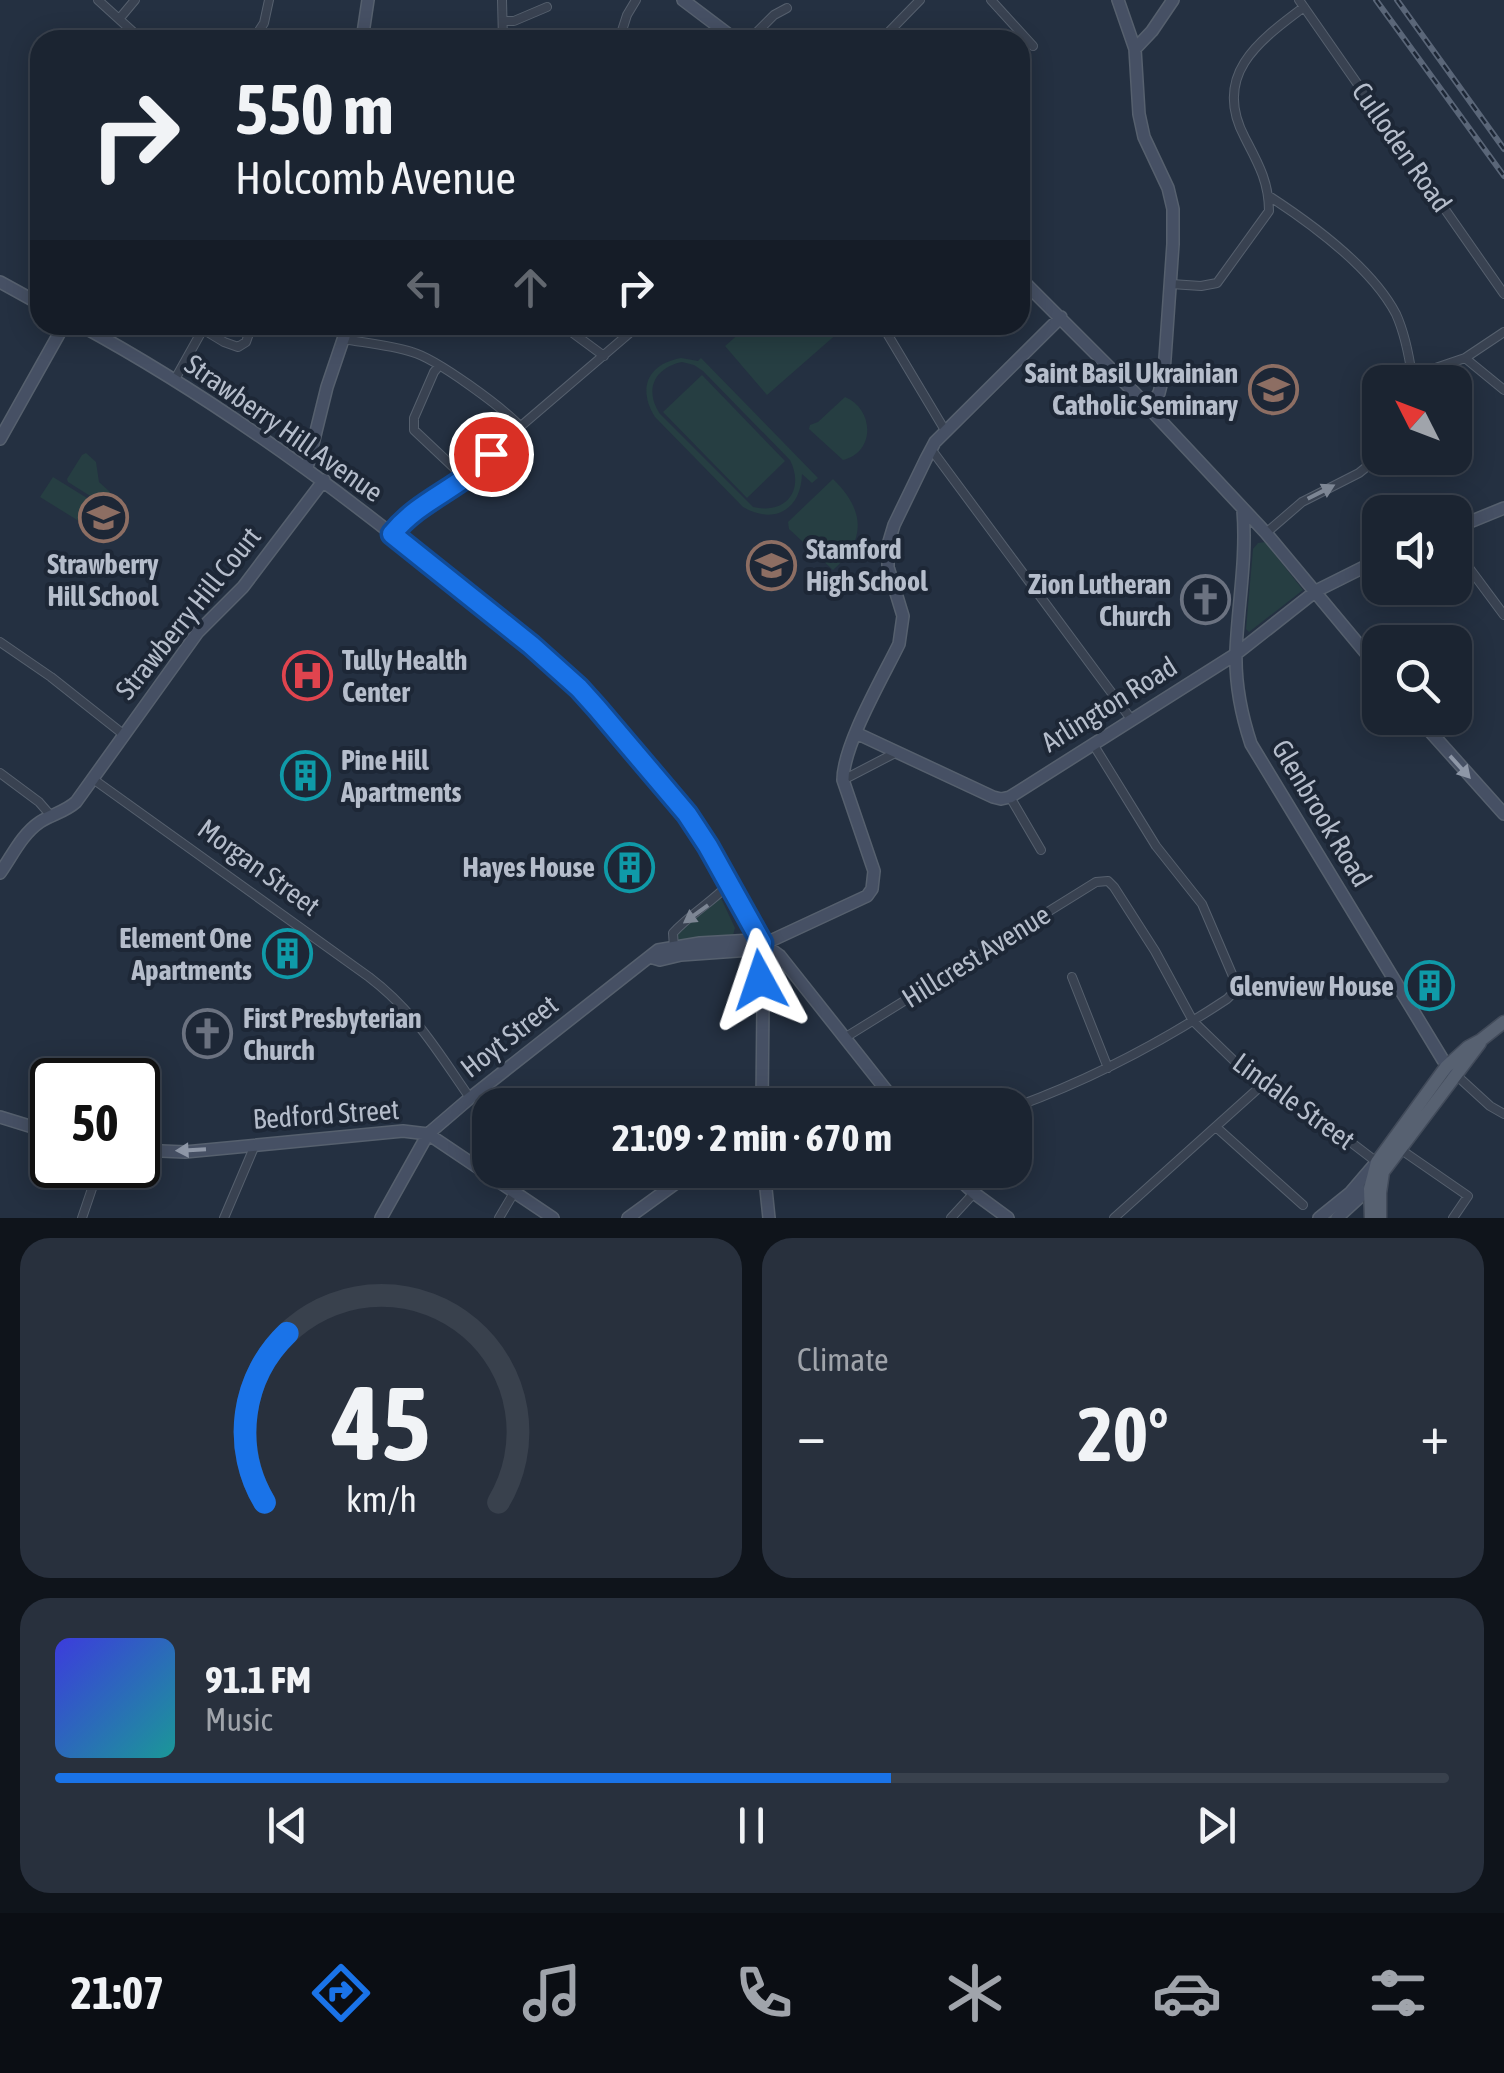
<!DOCTYPE html>
<html lang="en">
<head>
<meta charset="utf-8">
<style>
	body { margin:0; font-family:"Asap Condensed",sans-serif; background:#28303d; color:#f1f3f6; height:100vh; display:flex; flex-direction:column; font-size:38px; white-space:nowrap }
	* { box-sizing:border-box; margin:0 }
	p { font-size:32px; color:#a0a4ab }
	.icon { flex:none; width:55px; height:55px; fill:none; stroke:currentColor; stroke-width:2; stroke-linecap:round; stroke-linejoin:round }
	.map { position:relative; height:1218px; overflow:hidden }
	.side { display:flex; flex-direction:column; gap:20px; padding:20px; background:#0f141b; flex:1 }
	.side>* { flex:none }
	.banner { position:absolute; left:30px; top:30px; width:1000px; height:305px; border-radius:30px; box-shadow:0 5px 25px #0003,0 0 0 2px #39414d; background:#1b2431; color:#f1f3f6; overflow:hidden }
	.needle { width:65px; rotate:312deg }
	.fabs { position:absolute; left:1362px; top:365px; display:grid; gap:20px }
	.fabs a { display:grid; place-items:center; width:110px; height:110px; border-radius:20px; background:#1b2431; box-shadow:0 5px 25px #0003,0 0 0 2px #39414d; font-size:50px }
	.speed { position:absolute; left:30px; top:1058px; display:flex; gap:20px; font-size:50px; font-weight:700; text-align:center }
	.speed>* { display:grid; place-content:center; width:130px; height:130px; border-radius:50%; background:#1b2431; box-shadow:0 5px 25px #0003,0 0 0 2px #39414d; line-height:1 }
	.speed .limit { border:5px solid #111; border-radius:15px; background:#fff; color:#111 }
	.pin { position:absolute; display:grid; place-items:center; width:85px; height:85px; color:#fff; margin:-42px; border:5px solid #fff; border-radius:50%; box-shadow:0 2px 10px #0007 }
	.me { position:absolute; width:110px; margin:-55px; rotate:355deg; stroke-linejoin:round; filter:drop-shadow(0 0 8px #0008) }
	.turn { display:flex; align-items:center; gap:35px; height:210px; padding:0 40px; font-size:45px }
	.turn .icon { width:130px; height:130px; stroke-width:2.5 }
	.turn b { display:block; font-size:70px; line-height:85px }
	.lanes { display:flex; align-items:center; height:95px; padding:0 40px; background:#0003; justify-content:center; gap:50px; direction:ltr }
	.lanes .off { opacity:.35 }
	.big { font-size:75px; font-weight:700; line-height:1.1 }
	.side .tile { flex:1; display:flex; flex-direction:column; justify-content:center; gap:15px; min-width:0; padding:0 35px; border-radius:30px; background:#28303d }
	.side .dial { align-items:center; gap:0 }
	.dial svg { height:260px; overflow:visible; fill:none; stroke:#39414d; stroke-width:7; stroke-linecap:round; text-anchor:middle }
	.dial text { fill:#f1f3f6; stroke:none }
	.song { display:flex; align-items:center; gap:30px }
	.cover { width:120px; height:120px; border-radius:15px; background:linear-gradient(135deg,hsl(240 70% 55%),hsl(180 70% 35%)) }
	.played { height:10px; border-radius:5px; background:linear-gradient(90deg,#1a73e8 60%,#39414d 60%) }
	.keys { display:flex; justify-content:space-around; direction:ltr }
	.heat { display:flex; justify-content:space-between; align-items:center; font-size:55px; direction:ltr }
	.side .tiles { flex:1; display:grid; gap:20px; grid-template-columns:1fr 1fr }
	.tile:last-child { grid-column:span 2 }
	.trip { position:absolute; left:472px; top:1088px; width:560px; height:100px; border-radius:30px; background:#1b2431; box-shadow:0 5px 25px #0003,0 0 0 2px #39414d; font-weight:700; line-height:100px; text-align:center }
	.dock { display:flex; height:160px; justify-content:space-around; align-items:center; background:#0b0e14; color:#a0a4ab }
	.dock .icon { width:70px; height:70px }
	.dock .current { color:#1a73e8 }
	.dock b { font-size:45px; color:#f1f3f6 }
	.map>svg:first-child { display:block }
</style>
</head>
<body>
<div class="map">
<svg width="1504" height="1218" viewBox="0 0 1504 1218">
	<rect width="100%" height="100%" fill="#243041"/>
	<path fill="#263e42" fill-rule="evenodd" d="M749,325H847L767,395L725,346Z
		M681,358L698,361L701,358L818,478L812,483L802,474C801,510 774,525 743,507L655,417C637,388 648,364 681,358ZM682,362L694,365L703,371L790,460C805,490 786,515 753,507L660,414C644,390 654,368 682,362Z
		M702,375L785,461L747,498L663,412Z
		M845,397C874,409 876,452 843,460L809,429L810,425L818,422Z
		M86,453L96,462L99,482L110,492L103,504L68,482L67,479L82,455Z
		M53,477L95,503L82,523L40,497Z
		M833,479C865,510 867,540 833,570L789,529L788,522Z
		M1265,542L1303,590L1249,632L1246,629L1253,549L1258,543Z
		M721,898L735,928L733,935L727,937L677,942V933Z"/>
	<g fill="none" stroke-linecap="round" stroke-linejoin="round">
		<defs>
			<path id="street" d="M98,0L142,40
				M502,0L503,40
				M991,0L1033,46
				M1299,0L1504,294
				M120,18L135,0
				M503,21H514L547,7
				M253,40L264,23L269,0
				M619,40L627,15L636,0
				M749,40L774,15L787,8
				M881,40L920,0
				M1269,196C1312,224 1372,268 1396,314C1405,334 1409,355 1412,376L1411,382
				M1171,284L1201,286L1217,283L1269,211C1269,182 1258,163 1245,138C1212,76 1257,42 1304,7
				M196,325L224,342L238,347L246,342L252,325
				M562,325L604,356
				M882,325L946,432
				M343,339C366,343 390,345 412,352C437,359 502,407 521,427
				M1465,358L1504,390
				M439,366L434,372L414,418V430L466,479
				M1412,376L1465,358L1504,332
				M174,381L203,329
				M931,449L1131,719
				M1266,533L1302,502L1359,473L1380,456
				M392,534L420,506L474,472L507,438L639,325
				M1455,549L1504,615
				M0,642L51,677L123,734
				M0,773L39,802L52,817
				M93,779L369,977C415,1012 438,1052 470,1098
				M843,780L897,752
				M1010,797L1041,850
				M674,948L673,933C689,915 712,902 729,884
				M1072,977L1108,1068
				M846,1037L1096,882L1108,881L1114,887L1155,951L1193,1021L1255,1081L1327,1124L1378,1163
				M1455,1074L1490,1106L1504,1114
				M1015,1107C1092,1079 1159,1044 1227,999L1238,988L1202,904L1156,846L1093,744
				M1216,1127L1303,1205
				M1400,1149L1468,1196L1453,1218
				M82,1218L100,1165
				M224,1218L255,1145
				M499,1218L515,1191
				M951,1218L974,1193
				M1114,1218L1262,1085"/>
			<path id="secondary" d="M683,0L736,40
				M1118,0L1135,49L1139,114L1144,137L1168,188L1173,209V244L1164,373L1159,393L1149,408
				M362,40L368,0
				M1135,49L1152,31L1173,0
				M1020,278L1133,391L1266,533L1380,670
				M0,282L40,304
				M80,325C196,388 304,464 407,546C464,591 524,635 576,686C616,724 652,769 686,812C717,852 736,900 762,943
				M0,439L64,325
				M307,468L327,387L348,325
				M1243,510C1247,558 1238,604 1236,651C1235,683 1241,714 1251,744L1443,1060L1452,1072
				M1455,528L1504,508
				M1418,718L1504,814
				M856,733L993,797L1001,799L1010,797L1236,654L1316,591L1380,559
				M0,873C12,856 22,834 40,822C52,814 65,812 76,802L198,632L243,587L324,480
				M650,957L660,960L681,955L751,950L867,896L872,889L874,871L843,780C843,745 883,677 899,644L903,616L888,567V545L894,525L926,459L935,442L1061,317
				M762,1105L763,1004L759,961L762,943
				M0,1117L52,1133
				M138,1150L185,1152L403,1131L428,1134L553,1218
				M764,1170L769,1218
				M949,1170L974,1193L1008,1218
				M381,1218L428,1134L470,1098L658,950L700,943L753,940L762,943L780,956L898,1105
				M628,1218L694,1170
				M1319,1218L1350,1193L1374,1165
				M1337,1218L1374,1184"/>
			<path id="primary" d="M1371,1218L1370,1189L1377,1162L1446,1067L1468,1047L1481,1040L1504,1022
				M1380,1218V1193L1383,1172L1480,1043"/>
		</defs>
		<use href="#street" stroke="#56606e" stroke-width="10"/>
		<use href="#secondary" stroke="#56606e" stroke-width="14"/>
		<use href="#primary" stroke="#424b5a" stroke-width="15"/>
		<use href="#street" stroke="#394251" stroke-width="8"/>
		<use href="#secondary" stroke="#465064" stroke-width="11"/>
		<use href="#primary" stroke="#576171" stroke-width="12"/>
		<defs>
			<path id="rail" d="M1376,0L1504,176
				M1397,0L1504,149"/>
		</defs>
		<use href="#rail" stroke="#5a6678" stroke-width="6"/>
		<use href="#rail" stroke="#1d2736" stroke-width="2.5" stroke-dasharray="8" stroke-linecap="butt"/>
	</g>
	<defs><path id="oneway-solid" d="M-6-.8H1V-3.2L6.5 0L1 3.2V.8H-6Z" transform="scale(2.5)"/></defs>
	<g fill="#7d8694">
		<use href="#oneway-solid" transform="translate(1321 492) rotate(-27)"/>
		<use href="#oneway-solid" transform="translate(696 914) rotate(144)"/>
	</g>
	<g fill="#8e97a7">
		<use href="#oneway-solid" transform="translate(1460 767) rotate(48)"/>
		<use href="#oneway-solid" transform="translate(191 1150) rotate(177)"/>
	</g>
	<g fill="none" stroke-linecap="round" stroke-linejoin="round">
		<defs>
			<path id="route" d="M491,454C463,488 421,498 392,534L531,645L579,688L597,708L687,814L708,846L762,943L759,960L760,980"/>
		</defs>
		<use href="#route" stroke="#114b97" stroke-width="25"/>
		<use href="#route" stroke="#1a73e8" stroke-width="18"/>
	</g>
	<defs>
		<symbol id="university-ring" viewBox="-11 -11 22 22"><circle r="9.5" fill="#1d2736" stroke="#8d6e63" stroke-width="1.5"/><path d="M0-5L7-2L0 1L-7-2ZM-4 1L0 2.5L4 1V4Q0 6-4 4Z" fill="#8d6e63"/></symbol>
		<symbol id="school-ring" viewBox="-11 -11 22 22"><circle r="9.5" fill="#1d2736" stroke="#8d6e63" stroke-width="1.5"/><path d="M0-5L7-2L0 1L-7-2ZM-4 1L0 2.5L4 1V4Q0 6-4 4Z" fill="#8d6e63"/></symbol>
		<symbol id="church-ring" viewBox="-11 -11 22 22"><circle r="9.5" fill="#1d2736" stroke="#6b7280" stroke-width="1.5"/><path d="M-1.2-6h2.4v3.5h3.3v2.4h-3.3V6h-2.4V-.1h-3.3v-2.4h3.3Z" fill="#6b7280"/></symbol>
		<symbol id="hospital-ring" viewBox="-11 -11 22 22"><circle r="9.5" fill="#1d2736" stroke="#e0444e" stroke-width="1.5"/><path d="M-5-5h3v3.5h4V-5h3V5h-3V1.5h-4V5h-3Z" fill="#e0444e"/></symbol>
		<symbol id="building-ring" viewBox="-11 -11 22 22"><circle r="9.5" fill="#1d2736" stroke="#0f9aa8" stroke-width="1.5"/><path d="M-4-6H4V6H1V3H-1V6H-4ZM-2.5-4.3h1.7v1.8h-1.7ZM.8-4.3h1.7v1.8H.8ZM-2.5-1h1.7V.8h-1.7ZM.8-1h1.7V.8H.8Z" fill="#0f9aa8"/></symbol>
	</defs>
	<g fill-rule="evenodd">
		<use href="#university-ring" x="1246" y="362" width="55" height="55"/>
		<use href="#school-ring" x="76" y="490" width="55" height="55"/>
		<use href="#school-ring" x="744" y="538" width="55" height="55"/>
		<use href="#church-ring" x="1178" y="572" width="55" height="55"/>
		<use href="#hospital-ring" x="280" y="648" width="55" height="55"/>
		<use href="#building-ring" x="278" y="748" width="55" height="55"/>
		<use href="#building-ring" x="602" y="840" width="55" height="55"/>
		<use href="#building-ring" x="260" y="926" width="55" height="55"/>
		<use href="#building-ring" x="1402" y="958" width="55" height="55"/>
		<use href="#church-ring" x="180" y="1006" width="55" height="55"/>
	</g>
	<g text-anchor="middle" dominant-baseline="central" stroke-width="8" stroke-linejoin="round" paint-order="stroke">
		<g font-size="28" fill="#b5bdcb" stroke="#1d2736">
			<text transform="translate(1402 147) rotate(55)">Culloden Road</text>
			<text transform="translate(284 428) rotate(35)">Strawberry Hill Avenue</text>
			<text transform="translate(188 613) rotate(-51)">Strawberry Hill Court</text>
			<text transform="translate(1109 704) rotate(-32)">Arlington Road</text>
			<text transform="translate(1322 813) rotate(59)">Glenbrook Road</text>
			<text transform="translate(259 867) rotate(36)">Morgan Street</text>
			<text transform="translate(976 956) rotate(-32)">Hillcrest Avenue</text>
			<text transform="translate(509 1036) rotate(-38)">Hoyt Street</text>
			<text transform="translate(1294 1101) rotate(36)">Lindale Street</text>
			<text transform="translate(326 1114) rotate(-4)">Bedford Street</text>
		</g>
		<g font-size="28" font-weight="bold" fill="#b5bdcb" stroke="#1d2736" text-anchor="end">
			<text x="1238" y="373">Saint Basil Ukrainian<tspan x="1238" dy="32">Catholic Seminary</tspan></text>
			<text x="806" y="549" text-anchor="start">Stamford<tspan x="806" dy="32">High School</tspan></text>
			<text x="103" y="564" text-anchor="middle">Strawberry<tspan x="103" dy="32">Hill School</tspan></text>
			<text x="1171" y="584">Zion Lutheran<tspan x="1171" dy="32">Church</tspan></text>
			<text x="342" y="660" text-anchor="start">Tully Health<tspan x="342" dy="32">Center</tspan></text>
			<text x="341" y="760" text-anchor="start">Pine Hill<tspan x="341" dy="32">Apartments</tspan></text>
			<text x="595" y="867">Hayes House</text>
			<text x="252" y="938">Element One<tspan x="252" dy="32">Apartments</tspan></text>
			<text x="1394" y="986">Glenview House</text>
			<text x="243" y="1018" text-anchor="start">First Presbyterian<tspan x="243" dy="32">Church</tspan></text>
		</g>
	</g>
</svg>
<div class="fabs">
<a><svg class="needle" viewBox="-14 -14 28 28"><path d="M0-13l5 13h-10z" fill="#e53935"/><path d="M0 13l5-13h-10z" fill="#a0a4ab"/></svg></a>
<a><svg class="icon" aria-label="sound" viewBox="0 0 24 24"><path d="M4 9h4l5-4v14l-5-4H4zM17 9q2 3 0 6"/></svg></a>
<a><svg class="icon" aria-label="search" viewBox="0 0 24 24"><circle cx="10" cy="10" r="6"/><path d="M15 15l6 6"/></svg></a>
</div>
<div class="speed"><div class="limit">50</div></div>
<div class="pin" style="left:491px;top:454px;background:#d93025"><svg class="icon" aria-label="arrive" viewBox="0 0 24 24"><path d="M6 21V4h12l-3 4 3 4H6"/></svg></div>
<svg class="me" style="left:760px;top:980px" viewBox="-20 -20 40 40"><path d="M0-17L14 15 0 8-14 15z" fill="#1a73e8" stroke="#fff" stroke-width="4"/></svg>
<div class="trip">21:09 · 2 min · 670 m</div>
<div class="banner">
<div class="turn"><svg class="icon" aria-label="right" viewBox="0 0 24 24"><path d="M7 20v-9h11M14 6l5 5-5 5"/></svg><div><b>550 m</b>Holcomb Avenue</div></div>
<div class="lanes"><svg class="icon off" aria-label="left" viewBox="0 0 24 24"><path d="M17 20v-9H6M10 6l-5 5 5 5"/></svg><svg class="icon off" aria-label="ahead" viewBox="0 0 24 24"><path d="M12 20V5M6 11l6-6 6 6"/></svg><svg class="icon" aria-label="right" viewBox="0 0 24 24"><path d="M7 20v-9h11M14 6l5 5-5 5"/></svg></div>
</div>
</div>
<section class="side">
<div class="tiles">
<div class="tile dial"><svg viewBox="0 0 100 80">
<path d="M14 69A42 42 0 1 1 86 69"/>
<path d="M14 69A42 42 0 0 1 21 17" stroke="#1a73e8"/>
<text x="50" y="56" font-size="32" font-weight="700">45</text>
<text x="50" y="72" font-size="11">km/h</text>
</svg></div>
<div class="tile"><p>Climate</p>
<div class="heat"><a>−</a><b class="big">20°</b><a>+</a></div>
</div>
<div class="tile">
<div class="song"><i class="cover"></i><div><b>91.1 FM</b><p>Music</p></div></div>
<div class="played"></div>
<div class="keys"><svg class="icon" aria-label="previous" viewBox="0 0 24 24"><path d="M18 5L8 12l10 7zM5 5v14"/></svg><svg class="icon" aria-label="pause" viewBox="0 0 24 24"><path d="M8 5v14M16 5v14"/></svg><svg class="icon" aria-label="next" viewBox="0 0 24 24"><path d="M6 5l10 7-10 7zM19 5v14"/></svg></div>
</div>
</div>
</section>
<nav class="dock">
<b>21:07</b>
<svg class="icon current" aria-label="directions" viewBox="0 0 24 24"><path d="M12 3l9 9-9 9-9-9zM9 14v-3h6M13 9l2 2-2 2"/></svg>
<svg class="icon" aria-label="music" viewBox="0 0 24 24"><path d="M9 18V5l10-2v13"/><circle cx="6" cy="18" r="3"/><circle cx="16" cy="16" r="3"/></svg>
<svg class="icon" aria-label="phone" viewBox="0 0 24 24"><path d="M5 4h4l2 5-3 2q2 4 5 5l2-3 5 2v4C11 20 4 13 5 4z"/></svg>
<svg class="icon" aria-label="climate" viewBox="0 0 24 24"><path d="M12 3v18M4 7l16 10M4 17L20 7"/></svg>
<svg class="icon" aria-label="car" viewBox="0 0 24 24"><path d="M5 17H2v-5l4-1 3-4h7l3 4 3 1v5h-3M9 17h6M6 11h13"/><circle cx="7" cy="17" r="2"/><circle cx="17" cy="17" r="2"/></svg>
<svg class="icon" aria-label="filters" viewBox="0 0 24 24"><path d="M4 7h16M4 17h16"/><circle cx="9" cy="7" r="2"/><circle cx="15" cy="17" r="2"/></svg>
</nav>
</body>
</html>
